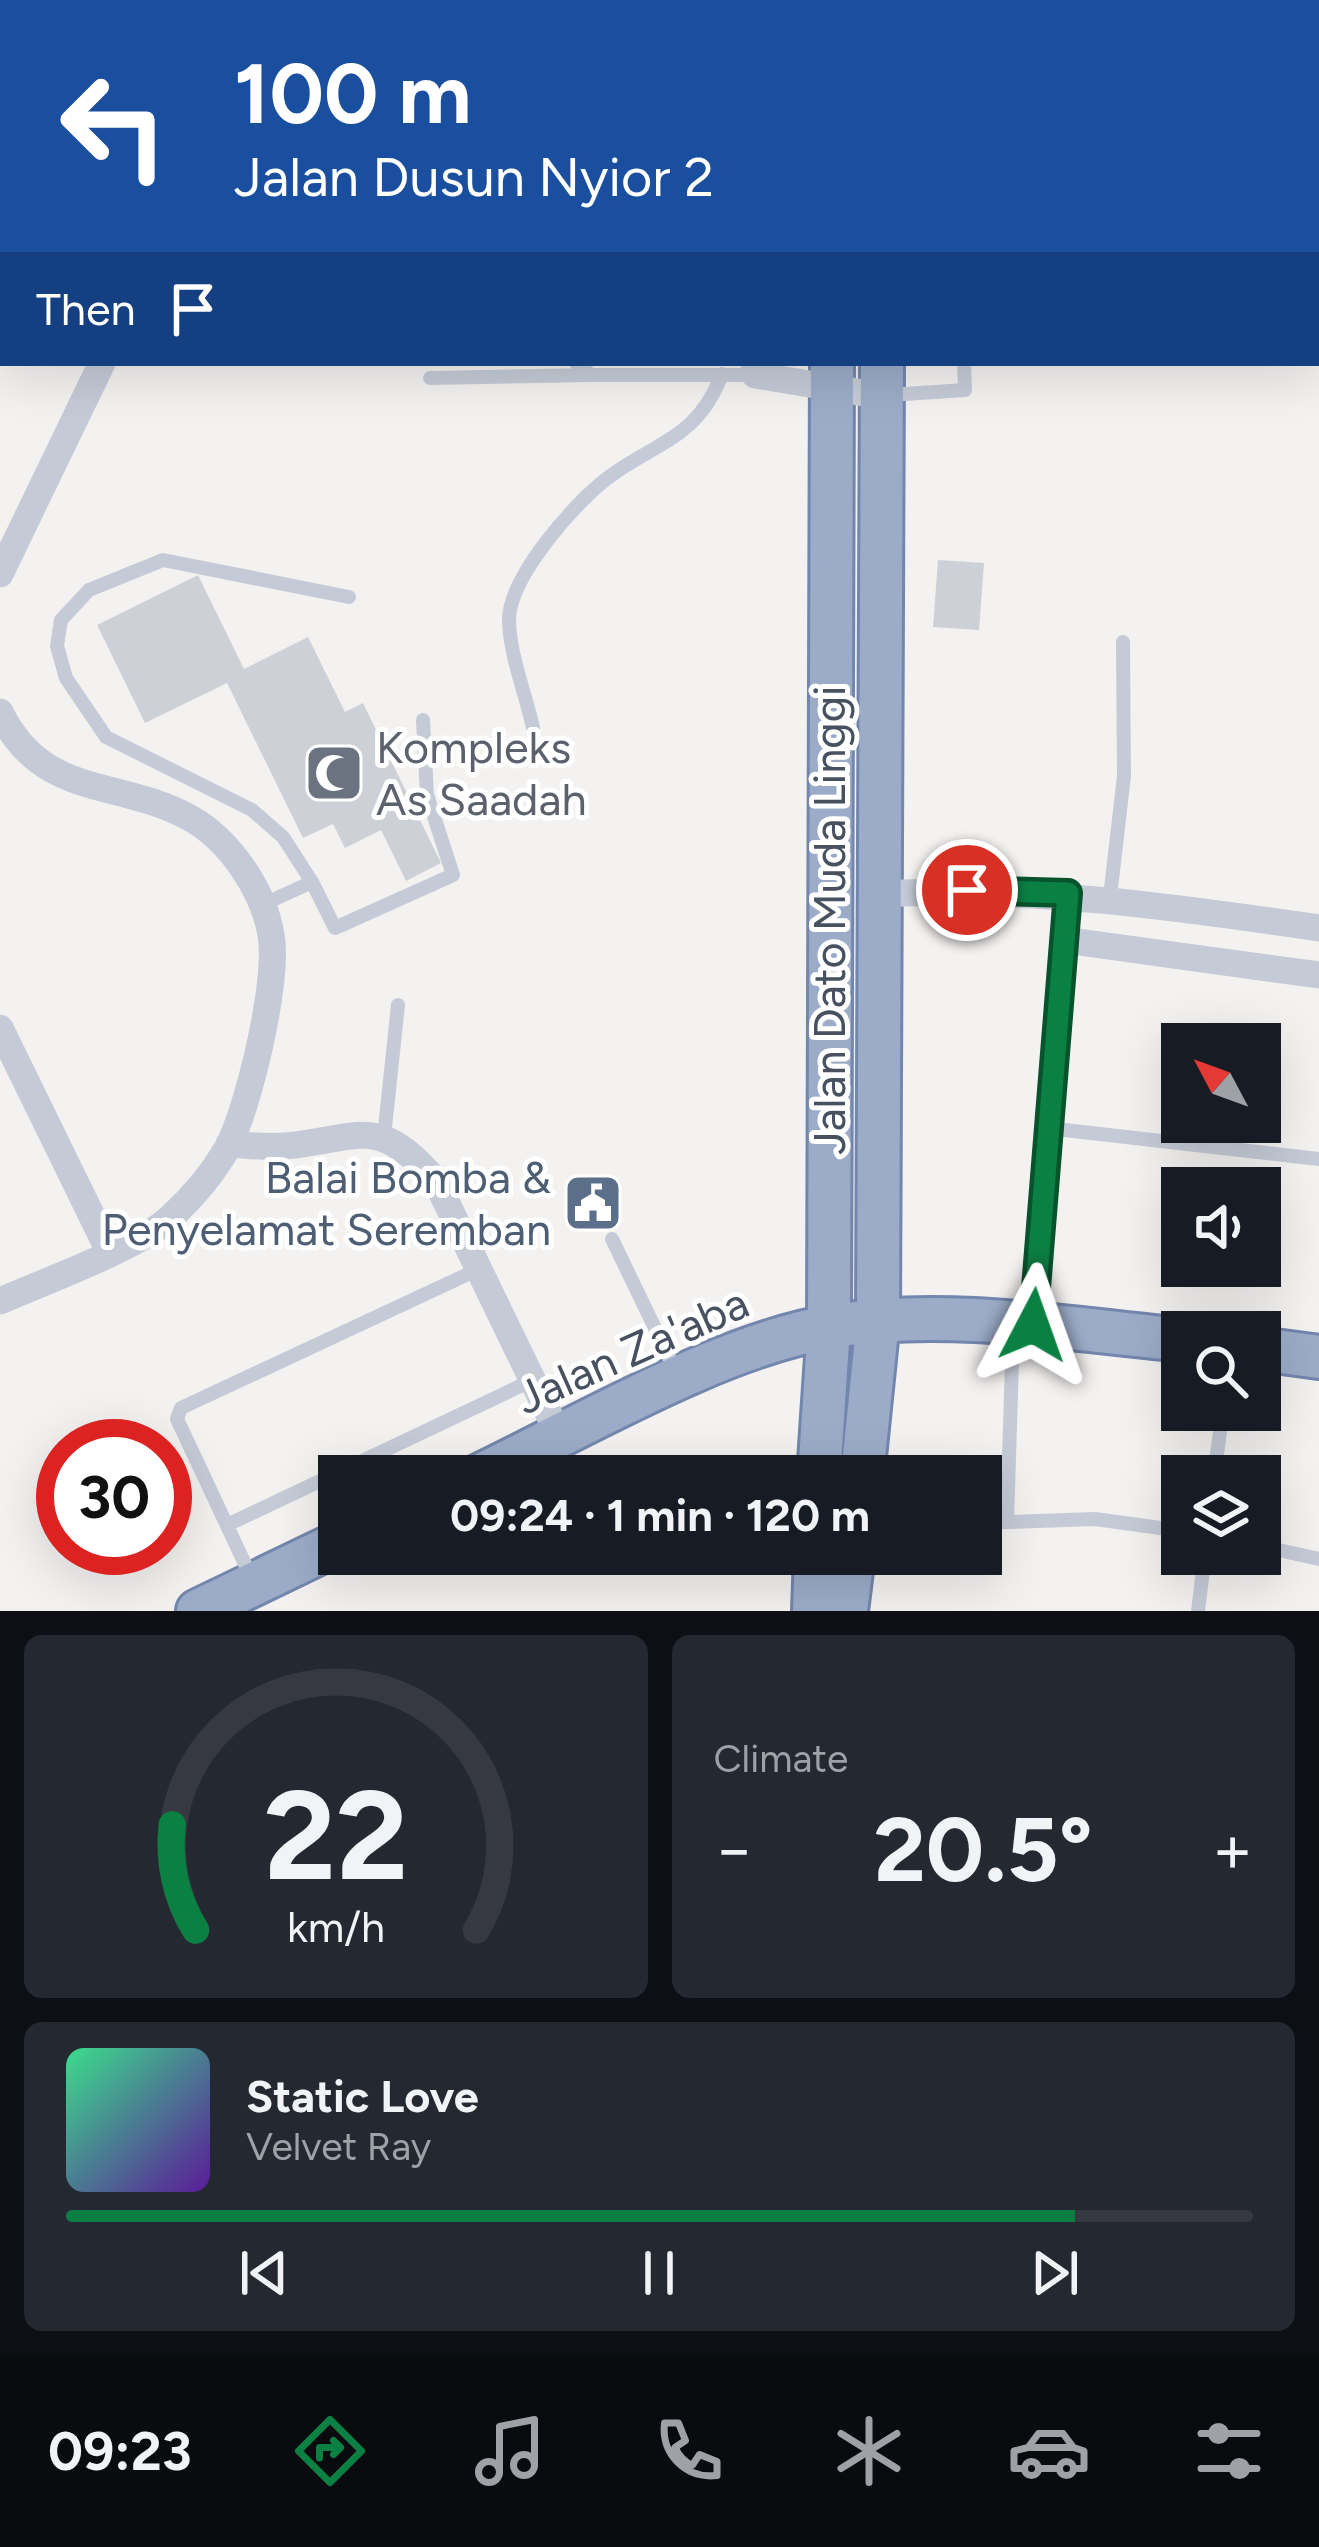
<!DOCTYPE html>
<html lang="en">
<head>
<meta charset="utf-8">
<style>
	body { margin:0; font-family:Figtree,sans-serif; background:#242831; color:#f1f3f6; height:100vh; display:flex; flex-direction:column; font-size:45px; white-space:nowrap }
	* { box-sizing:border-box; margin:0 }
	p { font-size:39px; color:#9ea1a6 }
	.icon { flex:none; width:66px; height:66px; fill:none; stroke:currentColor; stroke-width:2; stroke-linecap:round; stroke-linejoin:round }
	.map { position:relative; height:1611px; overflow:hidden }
	.details { display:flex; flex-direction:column; gap:24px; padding:24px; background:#0d0f14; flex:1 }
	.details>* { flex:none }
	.hud { position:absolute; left:0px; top:0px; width:1320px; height:366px; box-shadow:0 12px 48px #0002; background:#1a4fa0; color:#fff; overflow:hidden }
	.needle { width:78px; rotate:311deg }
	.buttons { position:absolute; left:1161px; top:1023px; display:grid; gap:24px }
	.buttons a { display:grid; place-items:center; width:120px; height:120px; border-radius:0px; background:#171b24; box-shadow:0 12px 48px #0002; font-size:60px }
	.speed { position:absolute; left:36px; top:1419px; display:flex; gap:24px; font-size:60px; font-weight:700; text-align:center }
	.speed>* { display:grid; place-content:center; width:156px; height:156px; border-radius:50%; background:#171b24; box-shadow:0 12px 48px #0002; line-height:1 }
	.speed .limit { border:18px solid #d22; background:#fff; color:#111 }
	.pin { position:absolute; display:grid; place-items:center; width:102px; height:102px; color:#fff; margin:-51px; border:6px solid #fff; border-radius:50%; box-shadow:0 3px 12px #0007 }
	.me { position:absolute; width:132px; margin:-66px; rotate:4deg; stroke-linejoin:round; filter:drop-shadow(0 0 9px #0008) }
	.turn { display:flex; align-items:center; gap:42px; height:252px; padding:0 36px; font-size:54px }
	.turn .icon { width:156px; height:156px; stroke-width:2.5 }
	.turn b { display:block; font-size:84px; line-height:102px }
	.then { display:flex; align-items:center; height:114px; padding:0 36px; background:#0003; gap:24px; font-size:45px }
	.big { font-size:90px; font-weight:700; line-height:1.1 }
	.details .tile { flex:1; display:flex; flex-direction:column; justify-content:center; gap:18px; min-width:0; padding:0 42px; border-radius:18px; background:#242831 }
	.details .dial { align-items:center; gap:0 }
	.dial svg { height:312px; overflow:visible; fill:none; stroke:#363941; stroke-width:7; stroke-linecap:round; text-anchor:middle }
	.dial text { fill:#f1f3f6; stroke:none }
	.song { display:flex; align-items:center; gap:36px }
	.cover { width:144px; height:144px; border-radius:18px; background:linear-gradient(135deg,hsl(150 70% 55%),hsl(270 70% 35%)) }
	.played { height:12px; border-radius:6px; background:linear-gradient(90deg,#0b8043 85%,#363941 85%) }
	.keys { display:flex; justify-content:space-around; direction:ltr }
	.heat { display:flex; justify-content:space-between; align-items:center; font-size:66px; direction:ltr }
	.details .tiles { flex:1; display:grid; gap:24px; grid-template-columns:1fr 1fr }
	.tile:last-child { grid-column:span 2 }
	.trip { position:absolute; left:318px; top:1455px; width:684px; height:120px; border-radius:0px; background:#171b24; box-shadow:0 12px 48px #0002; font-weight:700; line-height:120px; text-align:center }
	.tab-bar { display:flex; height:192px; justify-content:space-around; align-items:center; background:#090b0e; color:#9ea1a6 }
	.tab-bar .icon { width:84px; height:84px }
	.tab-bar .selected { color:#0b8043 }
	.tab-bar b { font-size:54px; color:#f1f3f6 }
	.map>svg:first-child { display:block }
</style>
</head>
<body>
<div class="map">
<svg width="1319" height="1611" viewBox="0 0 1319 1611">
	<rect width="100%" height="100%" fill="#f4f2f1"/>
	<path fill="#cdd0d7" d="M938,560L984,563L979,630L933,627Z
		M198,575L244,669L308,637L345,712L363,703L441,863L406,881L381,830L345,848L333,824L303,838L227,683L145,723L97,625Z"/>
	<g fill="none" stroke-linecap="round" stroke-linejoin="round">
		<defs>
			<path id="trunk" d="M834,3V0
				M884,3V0
				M1260,1349L1319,1357
				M479,1476C583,1426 722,1344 834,1326C947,1308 1069,1329 1182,1340
				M819,1476L829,1327L832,363
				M862,1476L878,1320L882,363
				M198,1611L339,1543
				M814,1611L816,1554
				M846,1611L853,1554"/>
		</defs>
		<use href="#trunk" stroke="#7386ad" stroke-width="48"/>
		<path stroke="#c5cbd6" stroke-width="14" d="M576,363L591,375H755
			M430,378L591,375
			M889,395L965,390L964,363
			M533,728C526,695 509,653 509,619C510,576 576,501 609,477C658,441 698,438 722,374
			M312,882L335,928L453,875L427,795L423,720
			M1110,897L1124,776L1123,642
			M264,904L312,882L283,837L252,810L106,737L66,678L57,646L61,620L89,590L163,560L349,597
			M1047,1128L1319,1159
			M384,1137L398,1005
			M612,1239L678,1376
			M1214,1476L1223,1410
			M1007,1522L1013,1329
			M981,1523L1095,1519L1182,1531
			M227,1525L533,1380
			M1260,1546L1319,1559
			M589,1557L599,1554
			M252,1579L177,1419L181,1408L479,1269
			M1198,1611L1205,1554"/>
		<path stroke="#c5cbd6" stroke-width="27" d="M111,0L113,3
			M754,3L755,0
			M0,58L3,59
			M754,363L755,375L882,396
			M0,574L102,363
			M0,712C43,800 118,778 190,818C230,840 264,891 271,935C279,980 249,1106 228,1147C213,1173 193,1197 171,1217C138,1248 45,1281 0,1301
			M880,894C1032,887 1169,906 1319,928
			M1064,940L1319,975
			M0,1028L109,1251
			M229,1144C248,1145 268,1148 286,1146C362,1138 377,1114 436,1181L560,1437
			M1033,1325L1068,893"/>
		<use href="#trunk" stroke="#9cacc8" stroke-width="42"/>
	</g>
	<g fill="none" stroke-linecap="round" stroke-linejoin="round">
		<defs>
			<path id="route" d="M967,890L1068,893L1033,1325"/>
		</defs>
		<use href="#route" stroke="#07532c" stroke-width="30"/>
		<use href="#route" stroke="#0b8043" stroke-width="21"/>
	</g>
	<defs>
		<symbol id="mosque-square" viewBox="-11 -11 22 22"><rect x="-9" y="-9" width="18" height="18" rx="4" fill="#6b7280" stroke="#fff"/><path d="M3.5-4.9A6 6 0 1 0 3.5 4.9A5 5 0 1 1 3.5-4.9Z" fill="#fff"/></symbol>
		<symbol id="civic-square" viewBox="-11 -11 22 22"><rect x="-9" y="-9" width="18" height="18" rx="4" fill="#5c6f8a" stroke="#fff"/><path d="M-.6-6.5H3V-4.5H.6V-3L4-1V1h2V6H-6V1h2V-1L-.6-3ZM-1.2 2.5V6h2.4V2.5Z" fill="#fff"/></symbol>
	</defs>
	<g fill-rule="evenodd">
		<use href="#mosque-square" x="301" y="740" width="66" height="66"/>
		<use href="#civic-square" x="560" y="1170" width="66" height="66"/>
	</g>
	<g text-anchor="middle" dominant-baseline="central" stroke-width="10" stroke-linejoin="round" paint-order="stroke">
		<g font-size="45" fill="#5b616d" stroke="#fff" text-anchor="start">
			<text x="376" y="747">Kompleks<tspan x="376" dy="52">As Saadah</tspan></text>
		</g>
		<g font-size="45" fill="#485160" stroke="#fff">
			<text transform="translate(829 920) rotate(-90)">Jalan Dato Muda Linggi</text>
			<text transform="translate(632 1350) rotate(-24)">Jalan Za'aba</text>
		</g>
		<g font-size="45" fill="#4e5e75" stroke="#fff" text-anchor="end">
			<text x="551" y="1177">Balai Bomba &amp;<tspan x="551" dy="52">Penyelamat Seremban</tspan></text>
		</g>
	</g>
</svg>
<div class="buttons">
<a><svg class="needle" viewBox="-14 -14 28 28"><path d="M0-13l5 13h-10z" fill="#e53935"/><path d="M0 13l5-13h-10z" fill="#9ea1a6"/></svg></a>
<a><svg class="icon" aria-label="sound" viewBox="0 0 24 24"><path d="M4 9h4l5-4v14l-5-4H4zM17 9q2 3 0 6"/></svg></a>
<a><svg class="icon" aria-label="search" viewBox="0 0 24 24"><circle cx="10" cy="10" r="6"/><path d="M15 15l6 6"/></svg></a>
<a><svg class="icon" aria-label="layers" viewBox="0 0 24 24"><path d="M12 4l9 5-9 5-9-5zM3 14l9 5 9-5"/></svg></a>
</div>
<div class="speed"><div class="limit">30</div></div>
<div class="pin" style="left:967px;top:890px;background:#d93025"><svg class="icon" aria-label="arrive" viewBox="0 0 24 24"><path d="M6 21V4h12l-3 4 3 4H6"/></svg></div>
<svg class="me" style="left:1033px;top:1325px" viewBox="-20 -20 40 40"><path d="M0-17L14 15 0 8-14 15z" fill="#0b8043" stroke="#fff" stroke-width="4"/></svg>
<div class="trip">09:24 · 1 min · 120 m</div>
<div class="hud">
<div class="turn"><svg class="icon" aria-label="left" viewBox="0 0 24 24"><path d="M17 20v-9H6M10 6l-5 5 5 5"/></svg><div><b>100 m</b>Jalan Dusun Nyior 2</div></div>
<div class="then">Then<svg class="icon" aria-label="arrive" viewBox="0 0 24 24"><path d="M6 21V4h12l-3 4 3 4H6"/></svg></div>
</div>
</div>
<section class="details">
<div class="tiles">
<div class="tile dial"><svg viewBox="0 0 100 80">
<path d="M14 69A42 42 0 1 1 86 69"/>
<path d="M14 69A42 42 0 0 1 8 42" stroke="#0b8043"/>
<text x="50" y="56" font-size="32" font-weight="700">22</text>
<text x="50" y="72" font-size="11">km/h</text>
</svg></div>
<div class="tile"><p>Climate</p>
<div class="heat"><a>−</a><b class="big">20.5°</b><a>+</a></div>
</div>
<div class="tile">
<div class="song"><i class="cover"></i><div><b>Static Love</b><p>Velvet Ray</p></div></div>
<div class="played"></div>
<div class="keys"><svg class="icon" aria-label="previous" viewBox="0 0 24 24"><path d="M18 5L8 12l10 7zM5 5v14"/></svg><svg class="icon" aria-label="pause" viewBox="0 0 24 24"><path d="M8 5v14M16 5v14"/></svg><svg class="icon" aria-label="next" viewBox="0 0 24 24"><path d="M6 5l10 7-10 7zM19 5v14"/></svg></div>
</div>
</div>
</section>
<nav class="tab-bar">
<b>09:23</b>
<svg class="icon selected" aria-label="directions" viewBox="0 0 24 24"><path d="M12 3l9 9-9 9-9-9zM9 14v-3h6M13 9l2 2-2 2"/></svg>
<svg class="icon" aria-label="music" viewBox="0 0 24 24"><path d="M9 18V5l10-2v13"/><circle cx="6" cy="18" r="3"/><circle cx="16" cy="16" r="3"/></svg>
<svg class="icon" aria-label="phone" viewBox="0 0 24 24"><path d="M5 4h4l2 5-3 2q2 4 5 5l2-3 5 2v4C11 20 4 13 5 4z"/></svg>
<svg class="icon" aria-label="climate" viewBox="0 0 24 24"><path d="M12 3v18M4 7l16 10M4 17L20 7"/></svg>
<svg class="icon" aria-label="car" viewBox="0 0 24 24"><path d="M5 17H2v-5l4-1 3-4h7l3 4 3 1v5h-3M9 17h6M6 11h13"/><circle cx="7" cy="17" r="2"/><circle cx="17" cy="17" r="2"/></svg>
<svg class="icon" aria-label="filters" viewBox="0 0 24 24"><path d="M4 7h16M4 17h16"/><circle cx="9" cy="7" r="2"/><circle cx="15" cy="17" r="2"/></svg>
</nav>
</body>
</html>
